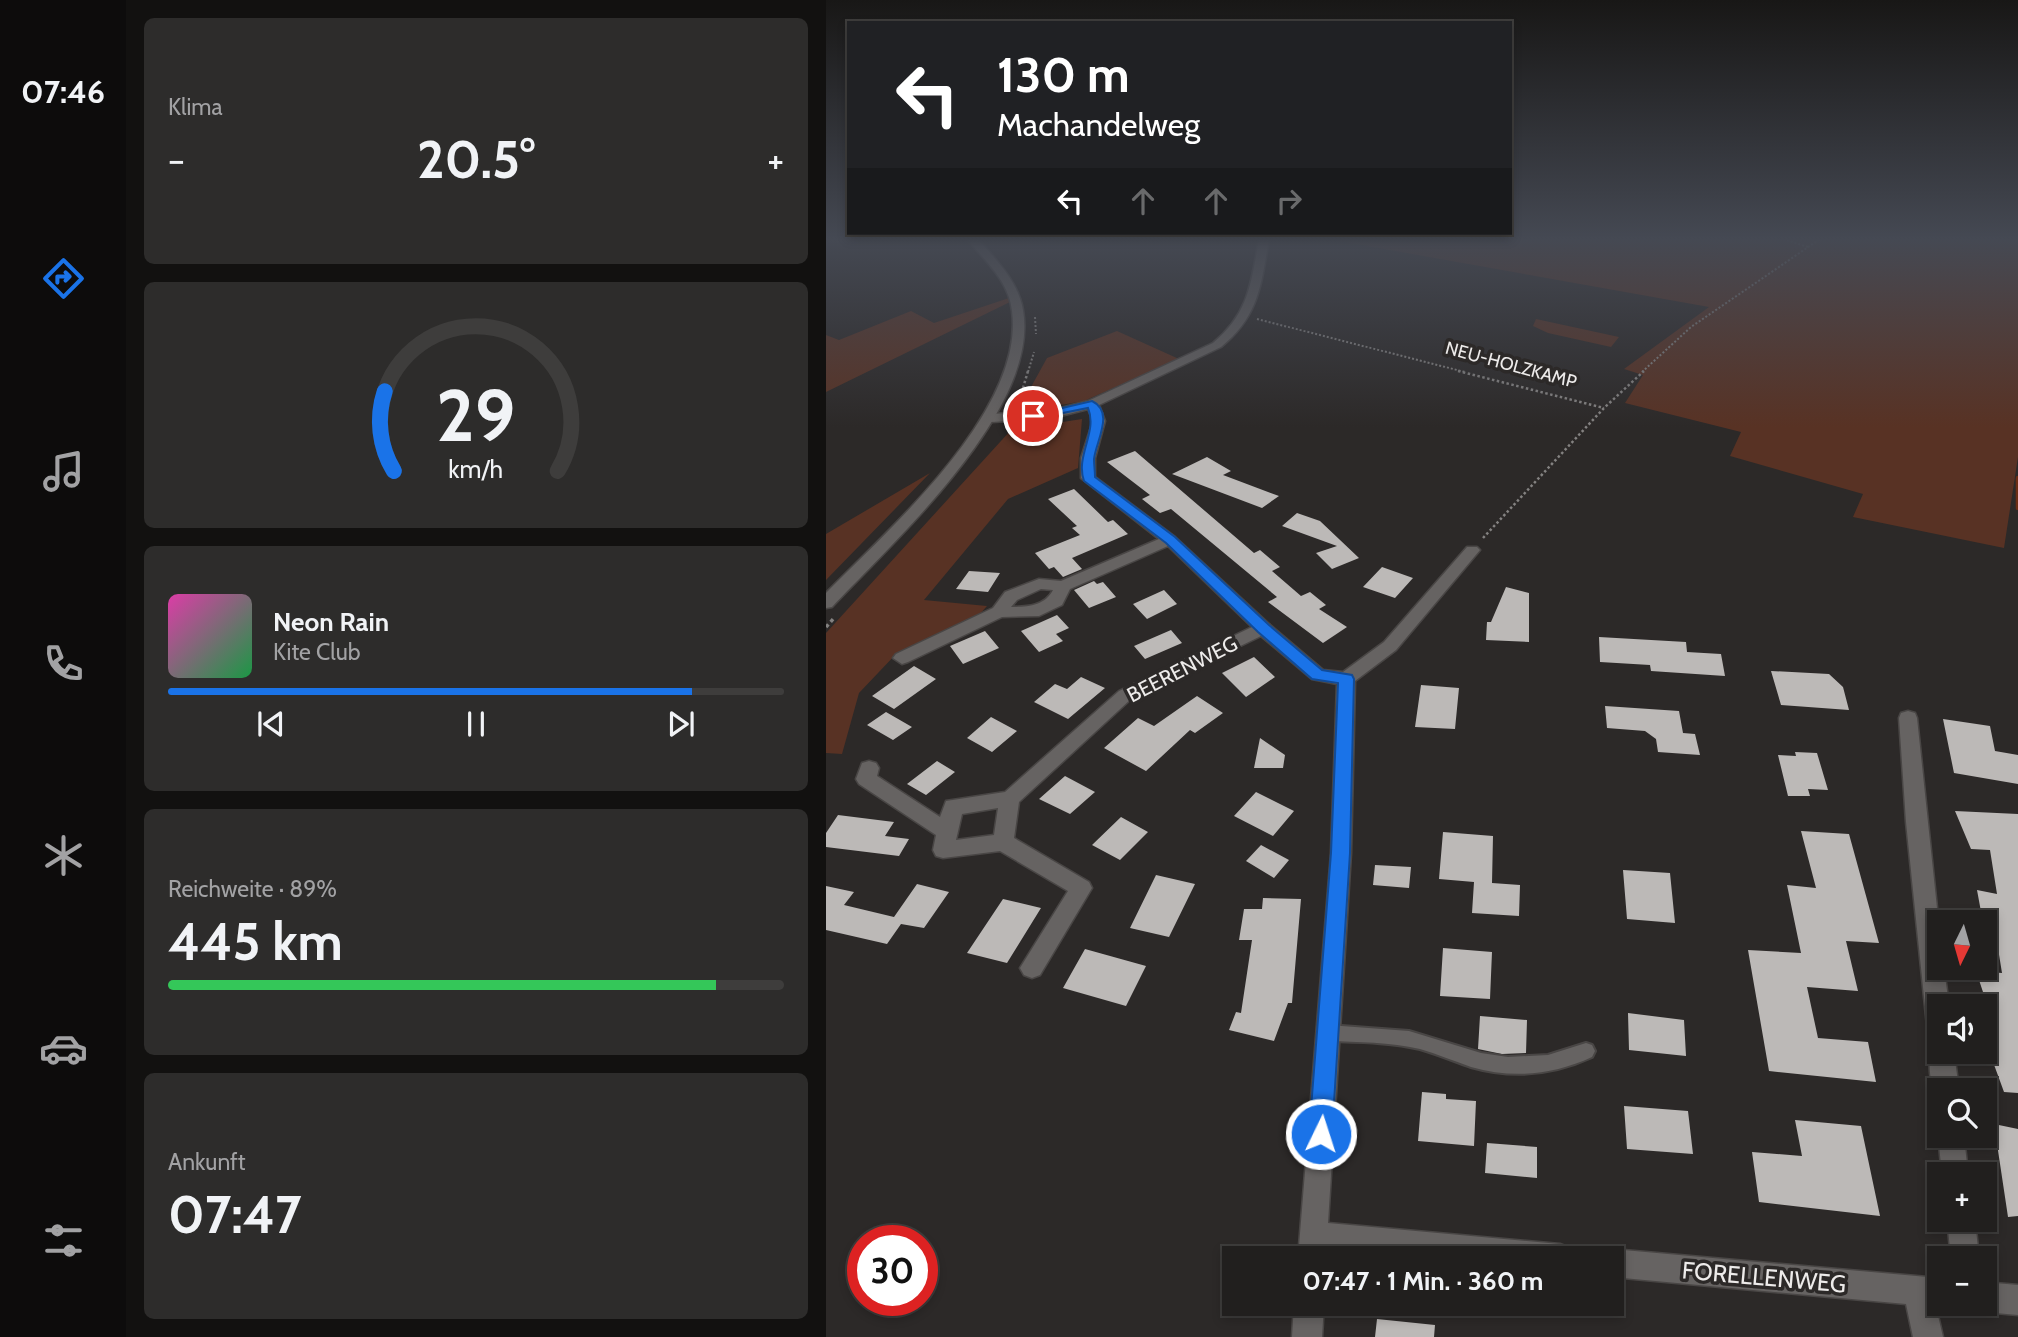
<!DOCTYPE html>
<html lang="de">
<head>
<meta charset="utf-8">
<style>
	body { margin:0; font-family:Cabin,sans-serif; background:#2d2c2b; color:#f1f3f6; height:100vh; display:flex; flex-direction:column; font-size:26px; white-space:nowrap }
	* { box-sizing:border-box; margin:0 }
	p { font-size:23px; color:#a2a2a4 }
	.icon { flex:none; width:38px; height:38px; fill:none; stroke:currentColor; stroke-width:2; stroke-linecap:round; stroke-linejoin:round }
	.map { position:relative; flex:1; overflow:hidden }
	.sheet { display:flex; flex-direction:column; gap:18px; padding:18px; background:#121110; width:700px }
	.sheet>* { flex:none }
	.guide { position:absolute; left:21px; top:21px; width:665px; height:214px; border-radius:0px; box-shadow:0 4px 10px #0003,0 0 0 2px #3e3d3c; background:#202124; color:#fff; overflow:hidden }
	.needle { width:46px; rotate:185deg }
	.tools { position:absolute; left:1101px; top:910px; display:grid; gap:14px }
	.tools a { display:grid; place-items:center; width:70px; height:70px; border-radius:0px; background:#211f1e; box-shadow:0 4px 10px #0003,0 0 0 2px #3e3d3c; font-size:35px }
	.speed { position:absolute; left:21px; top:1225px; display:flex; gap:14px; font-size:35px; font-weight:700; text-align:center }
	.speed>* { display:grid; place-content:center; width:91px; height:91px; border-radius:50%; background:#211f1e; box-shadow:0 4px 10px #0003,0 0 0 2px #3e3d3c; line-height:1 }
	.speed .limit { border:10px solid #d22; background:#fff; color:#111 }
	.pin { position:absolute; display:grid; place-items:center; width:60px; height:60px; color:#fff; margin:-30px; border:4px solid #fff; border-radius:50%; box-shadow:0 2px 7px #0007 }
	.me { position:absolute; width:77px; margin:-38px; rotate:4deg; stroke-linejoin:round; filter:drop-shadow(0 0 5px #0008) }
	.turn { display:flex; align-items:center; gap:24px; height:147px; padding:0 35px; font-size:32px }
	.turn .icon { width:91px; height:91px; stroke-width:2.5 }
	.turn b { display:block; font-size:49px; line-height:60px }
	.lanes { display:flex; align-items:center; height:66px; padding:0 35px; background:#0003; justify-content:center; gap:35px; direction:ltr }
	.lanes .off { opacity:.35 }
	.big { font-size:52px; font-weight:700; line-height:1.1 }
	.sheet .card { flex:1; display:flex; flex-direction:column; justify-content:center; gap:10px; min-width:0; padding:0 24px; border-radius:10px; background:#2d2c2b }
	.sheet .dial { align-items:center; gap:0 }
	.dial svg { height:182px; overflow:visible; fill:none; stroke:#3e3d3c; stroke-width:7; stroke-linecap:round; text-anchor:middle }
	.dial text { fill:#f1f3f6; stroke:none }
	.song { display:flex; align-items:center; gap:21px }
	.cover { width:84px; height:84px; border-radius:10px; background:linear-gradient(135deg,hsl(320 70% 55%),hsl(140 70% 35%)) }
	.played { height:7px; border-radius:4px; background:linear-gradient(90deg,#1a73e8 85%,#3e3d3c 85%) }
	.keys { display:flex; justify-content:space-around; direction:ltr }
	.heat { display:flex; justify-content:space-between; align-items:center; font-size:38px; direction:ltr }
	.charge { height:10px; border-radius:5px; background:linear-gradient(90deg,#34c759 89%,#3e3d3c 0) }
	.trip { position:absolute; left:396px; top:1246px; width:402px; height:70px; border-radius:0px; background:#211f1e; box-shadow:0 4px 10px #0003,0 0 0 2px #3e3d3c; font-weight:700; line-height:70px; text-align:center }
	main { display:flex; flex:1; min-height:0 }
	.dock { display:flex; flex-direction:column; width:126px; justify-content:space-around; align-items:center; background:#0d0c0c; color:#a2a2a4 }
	.dock .icon { width:49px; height:49px }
	.dock .active { color:#1a73e8 }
	.dock b { font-size:32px; color:#f1f3f6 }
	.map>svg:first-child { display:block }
</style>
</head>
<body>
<main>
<nav class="dock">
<b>07:46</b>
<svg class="icon active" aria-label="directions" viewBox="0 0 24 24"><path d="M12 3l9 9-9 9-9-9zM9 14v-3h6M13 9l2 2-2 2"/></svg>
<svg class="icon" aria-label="music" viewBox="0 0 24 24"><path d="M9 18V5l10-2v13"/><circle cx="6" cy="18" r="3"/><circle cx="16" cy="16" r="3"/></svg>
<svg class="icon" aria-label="phone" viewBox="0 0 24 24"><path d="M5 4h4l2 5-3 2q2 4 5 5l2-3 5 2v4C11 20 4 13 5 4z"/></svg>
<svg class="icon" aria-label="climate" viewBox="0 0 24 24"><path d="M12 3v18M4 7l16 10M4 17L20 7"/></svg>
<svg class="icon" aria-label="car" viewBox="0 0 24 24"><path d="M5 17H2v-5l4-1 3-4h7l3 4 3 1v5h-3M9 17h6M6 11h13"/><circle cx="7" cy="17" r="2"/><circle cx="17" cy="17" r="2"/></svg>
<svg class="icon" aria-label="filters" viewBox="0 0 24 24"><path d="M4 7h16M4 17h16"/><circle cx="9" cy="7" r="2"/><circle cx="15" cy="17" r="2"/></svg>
</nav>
<section class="sheet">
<div class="card"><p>Klima</p>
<div class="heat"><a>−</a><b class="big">20.5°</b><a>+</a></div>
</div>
<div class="card dial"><svg viewBox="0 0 100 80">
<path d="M14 69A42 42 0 1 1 86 69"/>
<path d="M14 69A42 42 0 0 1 10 34" stroke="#1a73e8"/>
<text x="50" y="56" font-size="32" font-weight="700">29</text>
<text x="50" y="72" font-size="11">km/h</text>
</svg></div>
<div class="card">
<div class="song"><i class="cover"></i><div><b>Neon Rain</b><p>Kite Club</p></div></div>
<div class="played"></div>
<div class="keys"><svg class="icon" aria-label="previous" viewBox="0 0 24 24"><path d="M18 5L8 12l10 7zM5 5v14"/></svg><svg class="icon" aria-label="pause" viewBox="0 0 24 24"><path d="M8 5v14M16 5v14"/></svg><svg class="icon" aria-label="next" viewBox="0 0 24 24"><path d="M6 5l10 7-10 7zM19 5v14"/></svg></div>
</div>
<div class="card"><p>Reichweite · 89%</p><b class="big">445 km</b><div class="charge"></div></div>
<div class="card"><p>Ankunft</p><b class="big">07:47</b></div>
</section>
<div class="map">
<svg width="1192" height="1337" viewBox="0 0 1192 1337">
	<rect width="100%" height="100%" fill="#2c2928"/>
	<path fill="#583224" d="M502,239H1192V457L1178,548L1027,517L1037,494L904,456L915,432L799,403L817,375L798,369L883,307Z
		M183,298L184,302L0,392V335L13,340L85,311L108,323Z
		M710,319L793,337L785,347L722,333L707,326Z
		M291,331L353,359L258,401L223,407H194L221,358Z
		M256,419L252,468L182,499L98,600L161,606L154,614L71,653L33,693L16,754L0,753V633L185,430Z
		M104,473L0,580V534Z"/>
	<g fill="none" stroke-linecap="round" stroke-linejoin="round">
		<path stroke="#6c2e15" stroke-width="4.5" d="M1192,478V508"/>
	</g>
	<path fill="#bcb9b7" d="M309,451L428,553L434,550L454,567L446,571L475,596L484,592L500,605L493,609L521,627L497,643L442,602L451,597L345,509L334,513L316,499L324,495L281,462Z
		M381,457L405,471L397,475L453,496L436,508L346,474Z
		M248,489L282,522L287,520L302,534L246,558L256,569L237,577L228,567L223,569L209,553L254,535L246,528L251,526L222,499Z
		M471,513L494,521L533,558L506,569L490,553L511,546L456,526Z
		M556,567L587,578L569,598L537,587Z
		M143,571L174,573L162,592L130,589Z
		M268,581L271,584L277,582L290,597L263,608L248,590Z
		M680,587L703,593V642L660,640L661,622H665Z
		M338,590L351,604L321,619L307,604Z
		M231,615L243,628L230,634L237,641L213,652L195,631Z
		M345,630L356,643L319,659L308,646Z
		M159,631L173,648L137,664L124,646Z
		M773,637L860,642L861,652L895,654L899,676L825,671L824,665L774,662Z
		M428,657L449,677L420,697L396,673Z
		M88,666L110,679L68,709L46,696Z
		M945,671L1003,674L1017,687L1023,710L955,705Z
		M255,677L279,688L242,719L208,702L229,684L241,689Z
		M595,685L633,688L629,729L589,727Z
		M371,696L397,713L369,733L364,730L320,771L278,748L312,718L328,726Z
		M779,706L853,711L857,733L869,734L874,755L832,752L830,739L819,731L781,728Z
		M60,712L86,727L67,740L41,725Z
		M165,717L191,731L166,752L141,738Z
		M1117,719L1164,726L1169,751L1192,755V784L1128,773Z
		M434,738L459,755L457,768H428Z
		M969,752L991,753L1002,790L982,789L984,796H962L952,755L970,756Z
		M111,761L129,772L100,795L81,784Z
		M239,776L269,792L244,814L213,799Z
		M430,792L468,811L447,836L408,816Z
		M1129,811L1192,814V1093L1178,1092L1159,1040H1168L1158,1015V1006H1156L1151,995H1158L1150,971L1176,973L1169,930L1158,928L1151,890L1171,894L1164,850L1145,849Z
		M12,815L68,822L59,836L83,839L73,856L0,847V833Z
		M295,817L322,832L294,860L266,845Z
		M975,831L1023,834L1053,943L1020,941L1032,991L981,987L992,1038L1042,1042L1050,1082L943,1071L922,950L975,953L961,885L990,888Z
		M617,832L667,836L666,883L694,885L693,916L646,913L648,882L613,879Z
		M435,845L463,860L448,878L420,861Z
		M549,865L585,867L583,888L547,885Z
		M797,870L844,873L849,923L801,919Z
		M330,875L369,884L343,937L304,928Z
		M91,884L123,892L98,928L75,924L61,944L0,930V886L28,892L18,905L68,917Z
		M437,898L475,899L466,1003H462L448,1041L403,1030L410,1012L415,1013L426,940H413L418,909H436Z
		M177,899L215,908L181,963L141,953Z
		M617,948L666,952L664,999L614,996Z
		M259,949L320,966L300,1006L237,988Z
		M802,1013L858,1020L860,1056L803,1050Z
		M654,1016L701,1020L700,1053L676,1054L652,1049Z
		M596,1092L620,1094V1099L650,1101L648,1146L592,1141Z
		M798,1106L862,1111L867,1154L801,1149Z
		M969,1120L1035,1126L1054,1216L933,1202L926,1152L976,1156Z
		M1168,1124L1192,1129V1216L1182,1217Z
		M661,1143L711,1147V1178L659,1173Z
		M551,1319L609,1325L608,1337H549Z"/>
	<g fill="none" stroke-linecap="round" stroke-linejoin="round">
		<defs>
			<path id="service" d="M502,1025L583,1031L655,1053L682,1057L722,1055L760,1043L766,1045L769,1051L766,1057C727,1075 687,1079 645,1067C628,1061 611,1054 594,1049C564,1042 532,1042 502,1041L496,1039L494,1033L496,1027Z"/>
			<path id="minor" d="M433,239H443C435,285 433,316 395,347L273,405L279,421L269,458V477L349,537L443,624L497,670L517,672L558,642L641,547H651L654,550L570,650L529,681L525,853L502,1223L734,1244L744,1248L748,1258H579L501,1251L500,1258H472L505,853L511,684L486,679L435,636L305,699L193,802L188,838L263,882L266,888L214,975L206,978L198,975L194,968L242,891L174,851L117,858L110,856L107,850L110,835L33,784L30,779L36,763L43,761L50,763L53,768L51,776L114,817L120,801L179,792L293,691L426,627L342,546L244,589L236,605L213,616L176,617L82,662L76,664L67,658L70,654L167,608L179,592L213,579L235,581L333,539L255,478V458L267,421L262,409L223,419L165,422L159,418L165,414L223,411L262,401L387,343C423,313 425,283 433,239ZM215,589L227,590C219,606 201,607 185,607L191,600ZM172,808L168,835L130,840L136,814Z
				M1082,711L1089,713L1091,718L1113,927V968H1118L1123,1006H1113V1037L1104,1034L1101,1026L1080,822L1073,718L1075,713Z
				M1113,1041V1052H1128L1133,1090H1113V1100C1103,1088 1101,1058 1107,1044Z
				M1113,1133V1136H1138L1142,1174H1116L1112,1136Z
				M1121,1220H1149L1153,1258H1125Z
				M786,1249L1113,1278V1304H1122L1110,1307L1117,1337H1087L1080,1304L786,1277V1258H774L776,1253Z
				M1158,1282L1192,1285V1315L1158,1312L1148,1307L1146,1304H1158Z
				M468,1304H498L496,1337H466Z"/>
			<path id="tertiary" d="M141,239H152C170,260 192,281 197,310C214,409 70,539 6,607L0,608V593C65,527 199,410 186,311C183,281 159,261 141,239Z"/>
		</defs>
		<use href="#service" stroke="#494645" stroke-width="4"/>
		<use href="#minor" stroke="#494645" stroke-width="3"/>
		<use href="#tertiary" stroke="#494645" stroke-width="3"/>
		<path stroke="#848281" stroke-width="2" stroke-dasharray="2 2" stroke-linecap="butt" d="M957,239L982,247
			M209,317L210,334
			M431,319L639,372
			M202,372L208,352
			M816,372L865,327L994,239"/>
		<path stroke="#848281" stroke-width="2.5" stroke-dasharray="2.5 2.5" stroke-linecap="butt" d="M632,371L778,408
			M197,388L202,371
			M657,538L778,408L818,371"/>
		<path stroke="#848281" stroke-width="3.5" stroke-dasharray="3.5 3.5" stroke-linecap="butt" d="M0,627L9,617"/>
		<use href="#service" fill="#666362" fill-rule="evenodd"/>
		<use href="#minor" fill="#666362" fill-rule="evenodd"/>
		<use href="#tertiary" fill="#666362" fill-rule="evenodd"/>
	</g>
	<linearGradient id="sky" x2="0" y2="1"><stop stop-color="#181716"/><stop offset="0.56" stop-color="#454953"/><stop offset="1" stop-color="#454953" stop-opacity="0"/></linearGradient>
	<rect width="1192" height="427" fill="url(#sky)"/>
	<path fill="#1a73e8" stroke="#114b97" stroke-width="2" d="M266,401C289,412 270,441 268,459C268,465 269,471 269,477L349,537L443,625L496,670L526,675L528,679L524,853L506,1134L503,1143L495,1146L486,1143L483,1134L505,853L512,683L486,679L432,632L340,543L258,481C249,456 272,432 262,408L207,419L202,416Z"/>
	<g text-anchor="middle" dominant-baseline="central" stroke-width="7" stroke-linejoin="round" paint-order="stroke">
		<g font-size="18" fill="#edebea" stroke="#2c2928">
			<text transform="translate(685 365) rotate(15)">NEU-HOLZKAMP</text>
		</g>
		<g font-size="21" fill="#edebea" stroke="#2c2928">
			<text transform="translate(356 669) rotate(-27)">BEERENWEG</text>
		</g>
		<g font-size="24" fill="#edebea" stroke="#2c2928">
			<text transform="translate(938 1277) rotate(5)">FORELLENWEG</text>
		</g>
	</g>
</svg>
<div class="tools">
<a><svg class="needle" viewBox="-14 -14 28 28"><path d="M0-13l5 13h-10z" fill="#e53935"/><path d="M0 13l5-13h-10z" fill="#a2a2a4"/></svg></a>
<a><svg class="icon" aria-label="sound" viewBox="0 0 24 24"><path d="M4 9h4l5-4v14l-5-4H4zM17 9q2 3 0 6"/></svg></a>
<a><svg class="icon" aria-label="search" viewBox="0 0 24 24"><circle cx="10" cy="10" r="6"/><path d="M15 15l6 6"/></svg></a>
<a>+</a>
<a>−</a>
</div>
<div class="speed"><div class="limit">30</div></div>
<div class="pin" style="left:207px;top:416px;background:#d93025"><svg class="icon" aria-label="arrive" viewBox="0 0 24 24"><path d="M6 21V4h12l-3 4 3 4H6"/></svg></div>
<svg class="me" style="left:495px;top:1134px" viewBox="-20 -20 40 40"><circle r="17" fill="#1a73e8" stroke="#fff" stroke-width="3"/><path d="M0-11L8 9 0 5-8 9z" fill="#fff"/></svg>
<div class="trip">07:47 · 1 Min. · 360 m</div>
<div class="guide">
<div class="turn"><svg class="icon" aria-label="left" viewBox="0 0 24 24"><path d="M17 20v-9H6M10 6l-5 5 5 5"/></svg><div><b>130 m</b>Machandelweg</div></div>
<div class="lanes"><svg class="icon" aria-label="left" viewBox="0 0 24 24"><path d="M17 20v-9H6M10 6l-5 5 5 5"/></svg><svg class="icon off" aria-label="ahead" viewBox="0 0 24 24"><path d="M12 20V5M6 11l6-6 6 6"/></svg><svg class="icon off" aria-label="ahead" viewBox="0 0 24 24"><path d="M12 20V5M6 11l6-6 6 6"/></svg><svg class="icon off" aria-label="right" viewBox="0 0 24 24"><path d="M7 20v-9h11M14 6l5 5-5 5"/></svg></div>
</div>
</div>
</main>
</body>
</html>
